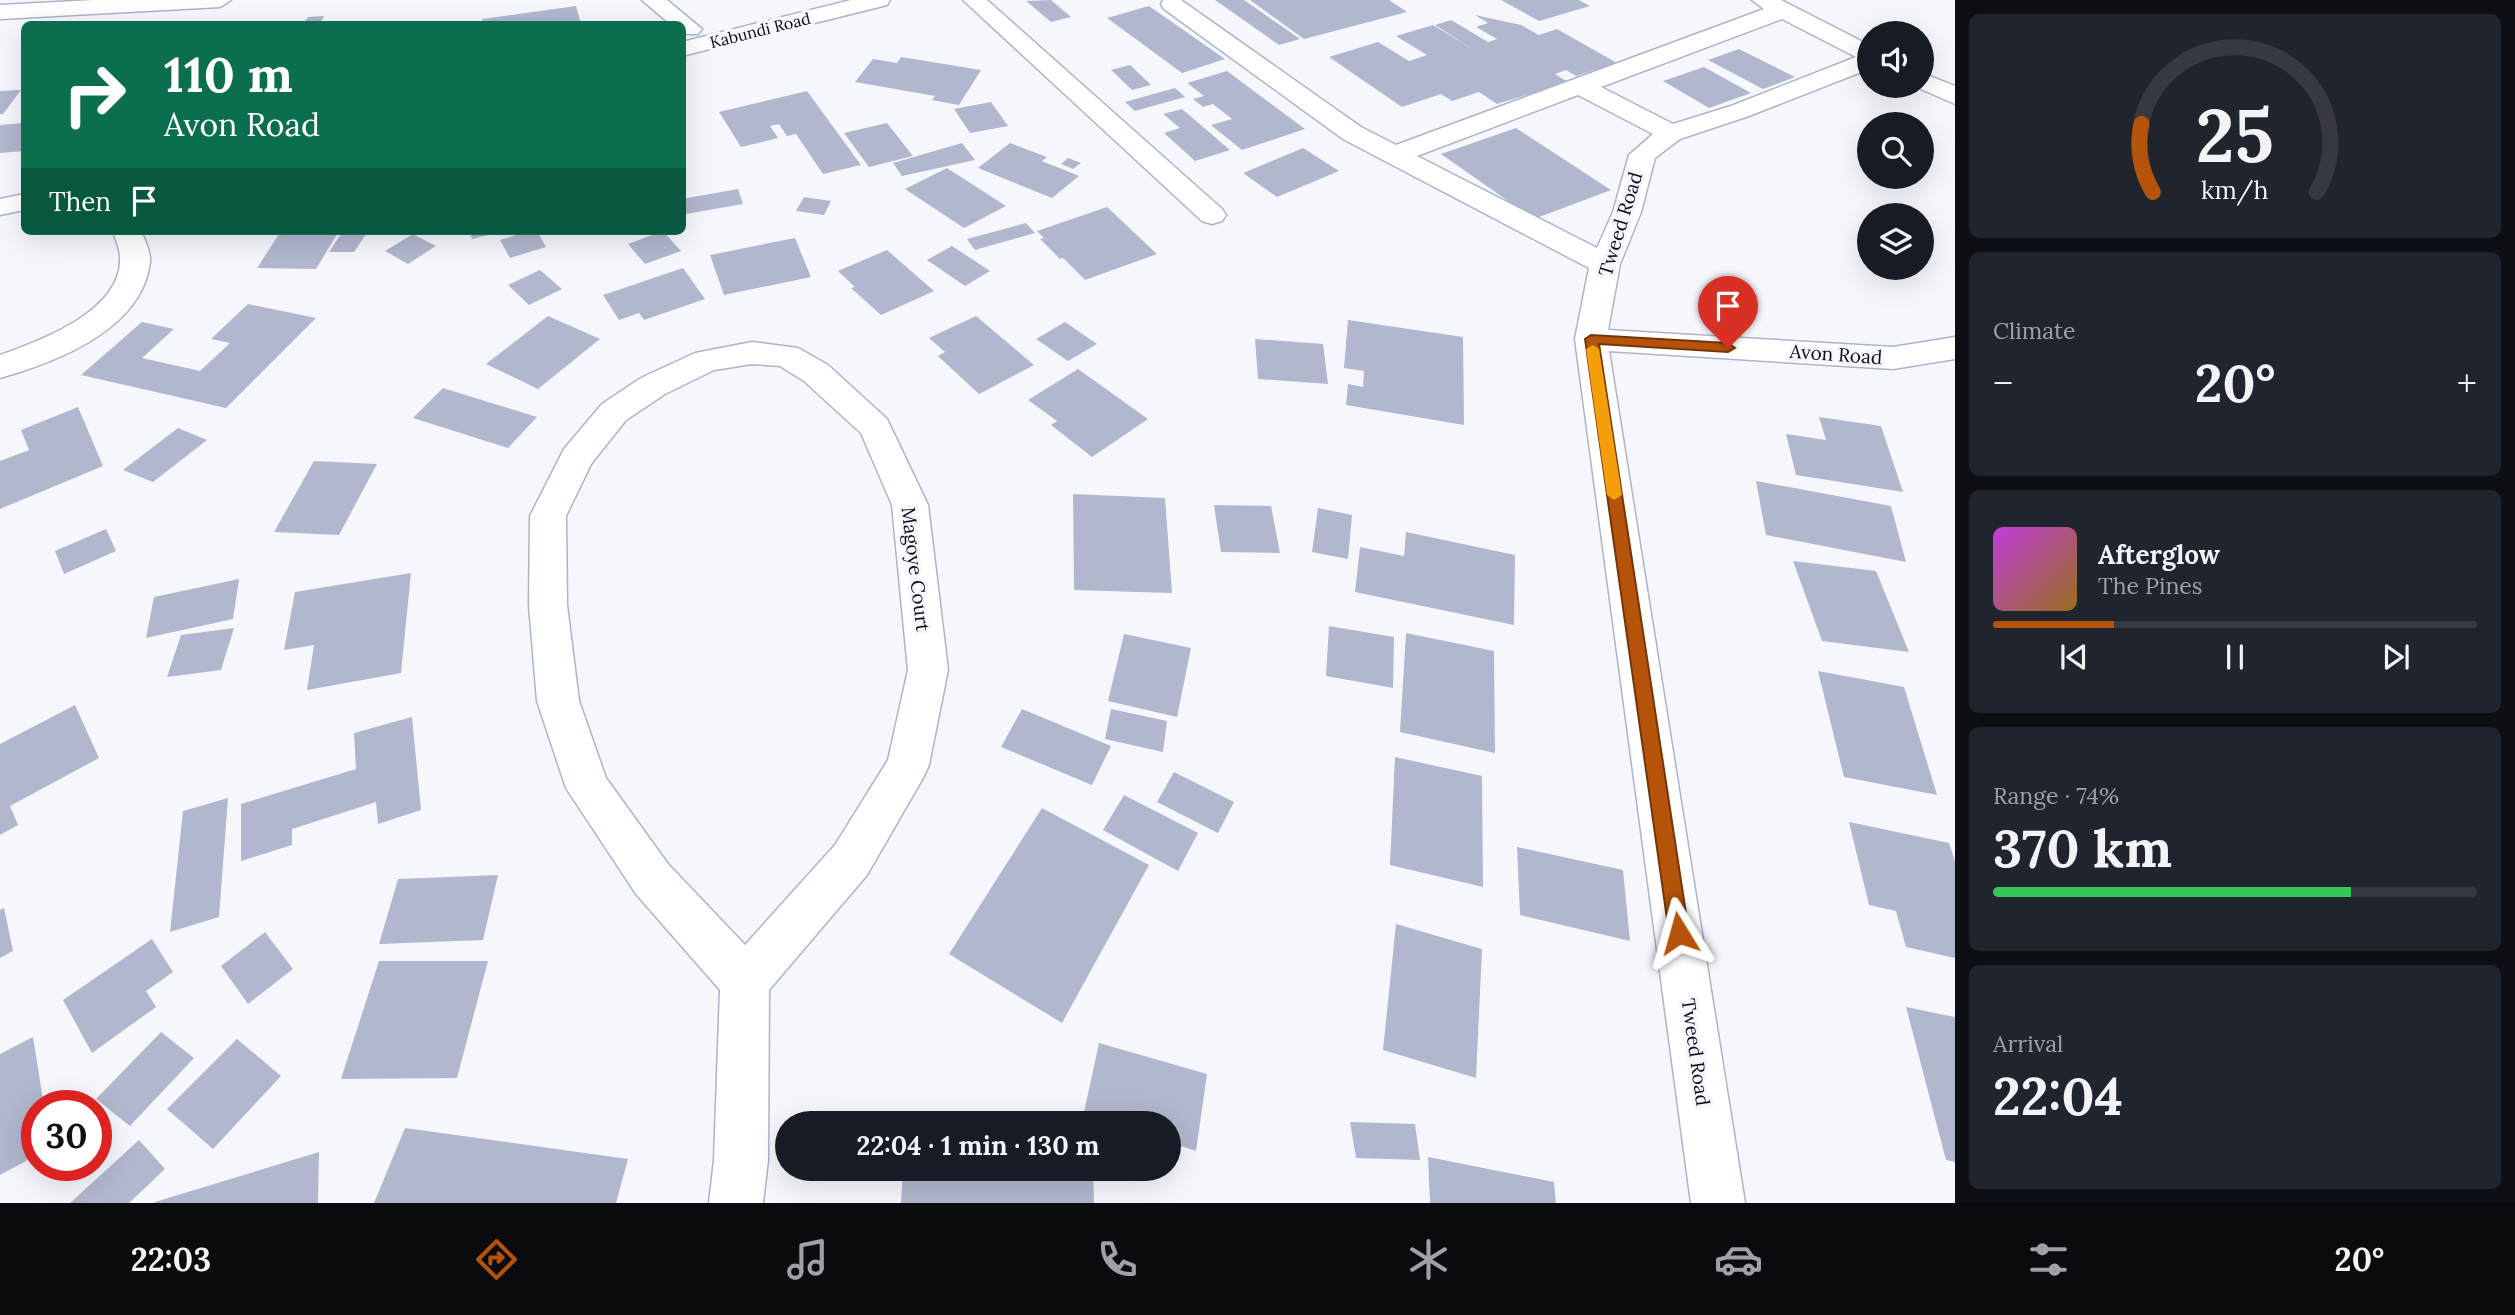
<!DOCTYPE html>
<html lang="en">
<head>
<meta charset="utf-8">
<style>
	body { margin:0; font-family:Lora,serif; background:#20242c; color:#f1f3f6; height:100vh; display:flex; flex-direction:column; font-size:26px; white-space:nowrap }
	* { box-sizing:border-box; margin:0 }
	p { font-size:23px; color:#9ea1a6 }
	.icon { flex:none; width:38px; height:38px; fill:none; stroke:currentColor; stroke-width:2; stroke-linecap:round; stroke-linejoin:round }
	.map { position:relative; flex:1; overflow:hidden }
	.details { display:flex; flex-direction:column; gap:14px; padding:14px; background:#0d0f14; width:560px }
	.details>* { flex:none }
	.hud { position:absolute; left:21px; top:21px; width:665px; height:214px; border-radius:10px; box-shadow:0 7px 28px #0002; background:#0b6e4f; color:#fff; overflow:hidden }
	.tools { position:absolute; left:1857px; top:21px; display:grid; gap:14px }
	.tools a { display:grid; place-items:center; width:77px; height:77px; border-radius:50%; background:#171b24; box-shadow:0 7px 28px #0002; font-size:35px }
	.speed { position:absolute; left:21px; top:1090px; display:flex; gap:14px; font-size:35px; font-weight:700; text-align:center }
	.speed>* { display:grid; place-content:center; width:91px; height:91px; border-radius:50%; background:#171b24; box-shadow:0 7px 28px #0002; line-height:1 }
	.speed .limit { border:10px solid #d22; background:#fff; color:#111 }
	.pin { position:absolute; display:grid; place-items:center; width:60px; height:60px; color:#fff; margin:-72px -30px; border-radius:50% 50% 50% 0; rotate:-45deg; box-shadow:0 0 7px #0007 }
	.pin .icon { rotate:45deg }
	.me { position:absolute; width:77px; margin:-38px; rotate:352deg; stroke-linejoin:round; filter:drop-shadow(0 0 5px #0008) }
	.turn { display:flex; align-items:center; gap:24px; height:147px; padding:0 28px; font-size:32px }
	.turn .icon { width:91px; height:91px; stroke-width:2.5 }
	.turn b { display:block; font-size:49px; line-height:60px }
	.then { display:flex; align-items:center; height:66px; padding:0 28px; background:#0003; gap:14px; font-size:26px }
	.big { font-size:52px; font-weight:700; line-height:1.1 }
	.details .widget { flex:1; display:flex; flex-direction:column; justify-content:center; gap:10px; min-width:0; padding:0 24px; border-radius:10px; background:#20242c }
	.details .dial { align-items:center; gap:0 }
	.dial svg { height:182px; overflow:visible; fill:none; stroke:#363941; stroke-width:7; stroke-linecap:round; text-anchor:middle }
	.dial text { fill:#f1f3f6; stroke:none }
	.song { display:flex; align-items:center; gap:21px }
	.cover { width:84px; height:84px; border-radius:10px; background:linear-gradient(135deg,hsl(290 70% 55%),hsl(40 70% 35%)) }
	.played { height:7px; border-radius:4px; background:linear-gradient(90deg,#b45309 25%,#363941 25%) }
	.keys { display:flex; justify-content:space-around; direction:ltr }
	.heat { display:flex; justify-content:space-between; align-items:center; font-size:38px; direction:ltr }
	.charge { height:10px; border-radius:5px; background:linear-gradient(90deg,#34c759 74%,#363941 0) }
	.trip { position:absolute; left:775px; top:1111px; width:406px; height:70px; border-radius:35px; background:#171b24; box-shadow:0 7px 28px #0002; font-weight:700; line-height:70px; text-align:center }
	.dock { display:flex; height:112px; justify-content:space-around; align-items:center; background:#090b0e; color:#9ea1a6 }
	.dock .icon { width:49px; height:49px }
	.dock .active { color:#b45309 }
	.dock b { font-size:32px; color:#f1f3f6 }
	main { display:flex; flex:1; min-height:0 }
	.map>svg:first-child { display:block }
</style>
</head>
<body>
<main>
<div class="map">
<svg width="1955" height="1203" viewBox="0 0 1955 1203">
	<rect width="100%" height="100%" fill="#f6f7fc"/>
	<path fill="#b1b7ce" d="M1051,0L1071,17L1051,22L1026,1Z
		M1215,0H1244L1300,39L1279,45Z
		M1250,0H1389L1407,12L1304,39Z
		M1501,0H1579L1590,6L1539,21Z
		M576,6L581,24H483L482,19Z
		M1149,6L1225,59L1182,73L1107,18Z
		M1475,15L1521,25L1539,35L1557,29L1617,63L1576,76L1566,70L1555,74L1568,82L1497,104L1479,92L1452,101L1441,94L1402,107L1329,57L1378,42L1409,61L1427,55L1396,36L1433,25L1474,50L1435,25L1451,20L1488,42L1497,39L1476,27L1488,23Z
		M324,16L320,24H303L308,17Z
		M1739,49L1795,77L1763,89L1708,60Z
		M901,57L981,70L959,105L932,100L935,96L855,82L873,59L897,63Z
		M1130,65L1151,85L1132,90L1111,70Z
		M1704,67L1751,93L1709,108L1663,81Z
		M1227,71L1305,129L1242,150L1211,125L1232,119L1213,104L1203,107L1193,99L1204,96L1187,83Z
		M1175,88L1185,97L1135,111L1125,102Z
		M21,90L3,114H0V91Z
		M807,91L861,165L823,174L796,134L787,136L779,124L770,126L778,138L741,147L719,112Z
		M991,102L1008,126L970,133L954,109Z
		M1182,109L1230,150L1195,161L1164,133L1180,128L1163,114Z
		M24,123V151L0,153V125Z
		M887,123L913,156L869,167L844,133Z
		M1516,128L1611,190L1534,219L1441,154Z
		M962,143L975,160L902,176L893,163Z
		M1010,143L1047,157L1042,161L1079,176L1052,198L978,168Z
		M1303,148L1339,171L1277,197L1243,173Z
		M1068,158L1081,163L1073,169L1061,164Z
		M947,168L1006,206L964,228L905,189Z
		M738,189L743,204L686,214L682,199Z
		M804,197L831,201L824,215L796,211Z
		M1107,207L1157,254L1085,280L1063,258L1060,259L1040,239L1044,238L1037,231Z
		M1026,223L1035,233L975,250L967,239Z
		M281,231H339L316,269L257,268Z
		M343,231H368L354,252H329Z
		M469,231H501V232L472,239Z
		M529,231H537L546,247L510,258L500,240Z
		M663,231L681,251L645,264L628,244Z
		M413,234L436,246L408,264L385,251Z
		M795,238L811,277L724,295L710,255Z
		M952,246L990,271L965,286L927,260Z
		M887,250L934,291L881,315L851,288L855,287L838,271Z
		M683,268L705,299L644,320L639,313L619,320L603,295Z
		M540,270L562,289L529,305L508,285Z
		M248,304L316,318L226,408L81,375L142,322L174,329L142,358L200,371L230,343L211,339Z
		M548,316L600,339L538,389L486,364Z
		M976,316L1034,365L979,394L938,356L945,352L929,338Z
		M1348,320L1463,337L1464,425L1346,405L1348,384L1363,387L1364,371L1344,368Z
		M1065,322L1097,344L1068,361L1036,339Z
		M1255,339L1323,344L1328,384L1258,379Z
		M1078,369L1148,419L1092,457L1051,425L1057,421L1028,400Z
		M443,388L537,417L508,448L413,418Z
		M78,407L103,466L0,509V461L29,450L21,430Z
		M1819,417L1881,426L1903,492L1796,475L1786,434L1826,440Z
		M178,428L207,440L153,482L123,470Z
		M314,461L377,464L339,535L274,532Z
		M1756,481L1891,506L1906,562L1766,535Z
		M1073,494L1165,498L1172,593L1074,590Z
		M1214,505L1271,506L1280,553L1221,552Z
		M1318,508L1352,515L1348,559L1312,552Z
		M106,529L116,551L64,574L55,551Z
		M1406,532L1515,555L1514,625L1355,592L1360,547L1404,556Z
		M1793,561L1876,571L1909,652L1822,641Z
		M411,573L401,673L307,690L314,645L284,650L295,592Z
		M239,579L233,619L146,638L154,597Z
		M1329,626L1394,637L1393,688L1326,676Z
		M234,628L221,670L167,677L181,635Z
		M1406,633L1494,651L1495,753L1400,732Z
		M1124,634L1191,648L1177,717L1108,701Z
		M1818,671L1904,687L1937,795L1844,777Z
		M75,705L99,758L10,806L18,825L0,835V744Z
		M1022,709L1111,746L1092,785L1001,747Z
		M1111,709L1167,721L1163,752L1105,739Z
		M412,717L421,810L378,824L376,802L292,829V845L241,861V804L356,769L354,733Z
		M1395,757L1482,776L1483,887L1390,865Z
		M1174,772L1234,802L1218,833L1157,802Z
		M1124,795L1198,833L1178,871L1103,830Z
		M228,798L219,917L170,932L183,811Z
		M1042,808L1149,865L1062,1023L949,954Z
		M1849,822L1949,843L1955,861V958L1906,947L1896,911L1869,905Z
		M1517,847L1623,870L1630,941L1520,915Z
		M498,875L483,940L379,944L398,879Z
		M4,908L13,951L0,958V910Z
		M1396,924L1482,949L1476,1078L1383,1050Z
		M265,932L293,969L248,1004L221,966Z
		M152,939L173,972L146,991L156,1007L92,1053L63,1000Z
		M379,961H488L457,1078L341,1079Z
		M1906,1007L1955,1017V1162L1946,1160Z
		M161,1032L194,1058L130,1126L96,1099Z
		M33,1037L44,1106H37V1155L0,1175V1054Z
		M237,1039L281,1076L213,1149L167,1109Z
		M1099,1043L1207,1074L1196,1151L1169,1142V1124H1105L1083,1117Z
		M1350,1122L1415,1124L1420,1160L1356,1158Z
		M405,1128L628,1159L616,1203H374Z
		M139,1140L165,1169L129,1203H70Z
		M319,1152L318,1203H155V1202Z
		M1428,1157L1554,1182L1556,1203H1430Z
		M903,1169H1093L1094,1203H901Z"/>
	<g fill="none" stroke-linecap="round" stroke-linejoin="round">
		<defs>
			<path id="minor" d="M94,0H231L220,7L0,19V5Z
				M642,0H667L702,29L698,34H682V24H670Z
				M851,0H890L887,5L682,56V42Z
				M963,0H987L1222,209L1226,215L1222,221L1212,224L1202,221Z
				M1163,0H1181L1361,127L1396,145L1764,9L1752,0H1781L1869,45V69L1749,116L1680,139L1655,158L1641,212L1620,264L1608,330L1893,347L1955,337V359L1893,369L1609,351L1745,1203H1691L1575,339L1589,268L1343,139L1164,9L1161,4ZM1782,19L1856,57L1731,106L1673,124L1601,87ZM1578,95L1653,134L1629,155L1613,212L1597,248L1417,156Z
				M1922,73L1955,86V104L1914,86H1922Z
				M24,194V210L0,215V199Z
				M113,231H141C145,240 151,252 150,262C142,330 56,362 0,378V355C40,341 123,311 120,257C120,248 115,239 113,231Z
				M752,342L798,348L828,365L887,419L928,505L948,670L929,765L923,778L867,875L769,990L768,1160L763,1203H709L714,1160L720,990L636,894L566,788L537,701L529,605L530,516L564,449L602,404L641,378L695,353ZM752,364L780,366L804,381L861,433L892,505L908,670L888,760L835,845L745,945L668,864L606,778L579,701L567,605L566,516L591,464L626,420L665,394L714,370Z"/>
		</defs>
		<use href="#minor" stroke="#adb4ca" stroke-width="3"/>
		<use href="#minor" fill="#fff" fill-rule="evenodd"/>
	</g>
	<path fill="#b45309" stroke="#753606" stroke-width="2" d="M1591,335L1728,343L1735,348L1728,352L1599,344L1689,933L1686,940L1679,943L1672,940L1669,933L1585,339Z"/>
	<path fill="#f59e0b" d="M1593,345L1599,349L1622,495L1614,500L1607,495L1586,349Z"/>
	<g text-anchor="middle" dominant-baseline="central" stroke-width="7" stroke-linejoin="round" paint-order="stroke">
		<g font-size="16" fill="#0b0d15" stroke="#f6f7fc">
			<text transform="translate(760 30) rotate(-14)">Kabundi Road</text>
		</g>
		<g font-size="19" fill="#0b0d15" stroke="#f6f7fc">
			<text transform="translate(1620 224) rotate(-73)">Tweed Road</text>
			<text transform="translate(1836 354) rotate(4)">Avon Road</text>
			<text transform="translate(916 569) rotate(83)">Magoye Court</text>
			<text transform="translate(1696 1052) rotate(82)">Tweed Road</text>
		</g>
	</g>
</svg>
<div class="tools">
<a><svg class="icon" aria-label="sound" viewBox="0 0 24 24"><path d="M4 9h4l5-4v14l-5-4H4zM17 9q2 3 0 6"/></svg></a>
<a><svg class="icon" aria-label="search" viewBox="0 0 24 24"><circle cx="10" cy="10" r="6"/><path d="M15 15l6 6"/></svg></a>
<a><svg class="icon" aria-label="layers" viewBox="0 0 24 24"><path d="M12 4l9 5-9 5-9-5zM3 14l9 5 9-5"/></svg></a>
</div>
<div class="speed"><div class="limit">30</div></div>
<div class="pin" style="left:1728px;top:348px;background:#d93025"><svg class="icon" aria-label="arrive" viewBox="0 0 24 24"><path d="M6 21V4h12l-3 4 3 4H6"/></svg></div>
<svg class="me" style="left:1679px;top:933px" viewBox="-20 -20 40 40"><path d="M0-17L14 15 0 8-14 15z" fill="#b45309" stroke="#fff" stroke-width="4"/></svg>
<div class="trip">22:04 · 1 min · 130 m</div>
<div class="hud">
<div class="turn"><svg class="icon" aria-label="right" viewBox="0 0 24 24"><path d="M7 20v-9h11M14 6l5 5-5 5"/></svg><div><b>110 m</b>Avon Road</div></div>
<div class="then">Then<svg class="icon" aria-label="arrive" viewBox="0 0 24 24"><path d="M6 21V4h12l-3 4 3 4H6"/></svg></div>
</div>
</div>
<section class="details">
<div class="widget dial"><svg viewBox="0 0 100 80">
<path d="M14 69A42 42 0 1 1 86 69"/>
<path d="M14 69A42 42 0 0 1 9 39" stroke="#b45309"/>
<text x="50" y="56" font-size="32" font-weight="700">25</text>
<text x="50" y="72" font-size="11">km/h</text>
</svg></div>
<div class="widget"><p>Climate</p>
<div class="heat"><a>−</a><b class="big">20°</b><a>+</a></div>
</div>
<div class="widget">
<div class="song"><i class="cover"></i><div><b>Afterglow</b><p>The Pines</p></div></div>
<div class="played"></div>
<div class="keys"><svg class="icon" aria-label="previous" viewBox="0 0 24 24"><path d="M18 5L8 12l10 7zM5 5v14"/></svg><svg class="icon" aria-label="pause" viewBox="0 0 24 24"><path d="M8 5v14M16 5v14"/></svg><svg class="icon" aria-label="next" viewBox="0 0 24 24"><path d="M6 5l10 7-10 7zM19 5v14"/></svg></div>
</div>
<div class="widget"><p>Range · 74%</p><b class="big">370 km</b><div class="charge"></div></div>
<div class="widget"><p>Arrival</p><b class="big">22:04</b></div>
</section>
</main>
<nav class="dock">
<b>22:03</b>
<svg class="icon active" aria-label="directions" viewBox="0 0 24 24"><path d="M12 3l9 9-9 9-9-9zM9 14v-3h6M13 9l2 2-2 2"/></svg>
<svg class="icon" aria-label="music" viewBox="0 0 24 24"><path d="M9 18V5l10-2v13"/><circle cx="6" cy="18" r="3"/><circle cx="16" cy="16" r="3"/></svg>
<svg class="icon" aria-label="phone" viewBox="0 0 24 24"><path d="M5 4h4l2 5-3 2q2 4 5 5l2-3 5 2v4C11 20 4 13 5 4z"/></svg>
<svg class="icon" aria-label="climate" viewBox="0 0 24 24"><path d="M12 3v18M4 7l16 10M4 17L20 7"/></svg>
<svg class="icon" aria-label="car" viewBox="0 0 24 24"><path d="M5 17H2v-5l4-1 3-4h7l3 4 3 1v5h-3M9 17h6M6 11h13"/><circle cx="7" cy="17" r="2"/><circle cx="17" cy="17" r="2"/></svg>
<svg class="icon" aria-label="filters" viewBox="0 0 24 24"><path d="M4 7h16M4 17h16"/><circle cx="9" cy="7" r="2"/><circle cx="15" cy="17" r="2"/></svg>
<b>20°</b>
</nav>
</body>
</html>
